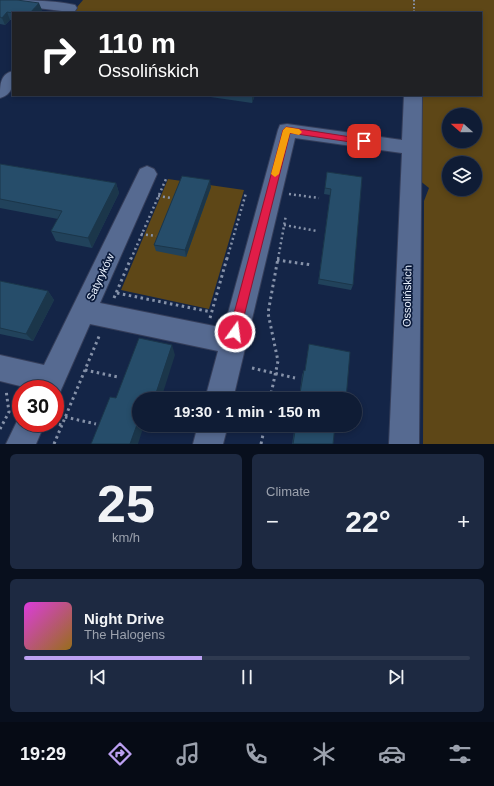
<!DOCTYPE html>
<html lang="en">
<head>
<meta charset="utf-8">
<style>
	body { margin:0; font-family:Arial,sans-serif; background:#1d2941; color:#f1f3f6; height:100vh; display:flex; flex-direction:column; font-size:15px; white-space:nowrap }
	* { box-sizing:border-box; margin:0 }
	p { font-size:13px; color:#9ba1ad }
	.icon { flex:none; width:22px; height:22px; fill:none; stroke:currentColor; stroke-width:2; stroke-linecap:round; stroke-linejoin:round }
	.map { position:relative; height:444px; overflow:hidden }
	.drawer { display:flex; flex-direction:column; gap:10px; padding:10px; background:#080f1d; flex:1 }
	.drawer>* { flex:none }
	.banner { position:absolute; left:12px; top:12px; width:470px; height:84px; border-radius:0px; box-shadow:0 2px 6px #0003,0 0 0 1px #2f3a50; background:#202124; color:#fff; overflow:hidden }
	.needle { width:26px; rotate:291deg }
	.controls { position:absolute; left:442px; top:108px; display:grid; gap:8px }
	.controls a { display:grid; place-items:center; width:40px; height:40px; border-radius:50%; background:#0f1c35; box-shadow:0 2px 6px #0003,0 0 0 1px #2f3a50; font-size:20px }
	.speed { position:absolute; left:12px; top:380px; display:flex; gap:8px; font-size:20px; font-weight:700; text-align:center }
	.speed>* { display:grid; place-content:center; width:52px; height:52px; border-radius:50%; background:#0f1c35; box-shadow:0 2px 6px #0003,0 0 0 1px #2f3a50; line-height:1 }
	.speed .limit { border:6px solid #d22; background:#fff; color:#111 }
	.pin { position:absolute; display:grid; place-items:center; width:34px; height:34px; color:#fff; margin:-17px; border-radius:8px; box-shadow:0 2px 6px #0006 }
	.me { position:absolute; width:44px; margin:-22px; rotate:14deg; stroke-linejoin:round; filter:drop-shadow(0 0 3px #0008) }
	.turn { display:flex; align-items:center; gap:14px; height:84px; padding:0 20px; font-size:18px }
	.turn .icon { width:52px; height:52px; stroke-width:2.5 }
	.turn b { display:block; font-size:28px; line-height:34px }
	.big { font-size:30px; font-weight:800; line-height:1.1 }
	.drawer .tile { flex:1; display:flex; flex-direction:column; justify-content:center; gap:6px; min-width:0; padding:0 14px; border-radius:6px; background:#1d2941 }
	.drawer .dial { align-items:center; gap:0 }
	.dial b { font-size:52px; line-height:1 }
	.song { display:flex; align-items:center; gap:12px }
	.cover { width:48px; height:48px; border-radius:6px; background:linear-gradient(135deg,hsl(300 70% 55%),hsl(40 70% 35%)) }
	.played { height:4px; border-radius:2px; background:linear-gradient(90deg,#bca0f2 40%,#2f3a50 40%) }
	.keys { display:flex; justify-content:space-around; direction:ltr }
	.heat { display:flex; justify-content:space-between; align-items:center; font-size:22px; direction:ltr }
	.drawer .tiles { flex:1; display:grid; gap:10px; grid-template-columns:1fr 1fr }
	.tile:last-child { grid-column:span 2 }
	.trip { position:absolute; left:132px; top:392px; width:230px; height:40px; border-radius:20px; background:#0f1c35; box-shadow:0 2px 6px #0003,0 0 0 1px #2f3a50; font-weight:800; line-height:40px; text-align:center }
	.menu { display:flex; height:64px; justify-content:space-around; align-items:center; background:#060b15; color:#9ba1ad }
	.menu .icon { width:28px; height:28px }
	.menu .on { color:#bca0f2 }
	.menu b { font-size:18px; color:#f1f3f6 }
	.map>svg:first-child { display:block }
</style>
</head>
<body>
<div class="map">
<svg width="494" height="444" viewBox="0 0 494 444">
	<rect width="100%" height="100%" fill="#142547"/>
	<path fill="#5e4717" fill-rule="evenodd" d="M83,0H494V444H423L424,201L429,188L419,180L418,95H481V13H72ZM449,115H475V141H449ZM449,163H475V189H449Z
		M168,179L244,190L209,309L121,290Z"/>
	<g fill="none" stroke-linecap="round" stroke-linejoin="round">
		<defs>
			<path id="minor" d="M0,0C25,0 51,0 75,5L77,8L75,11L70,12L5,4L0,3Z
				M13,71C13,83 14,94 0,98C0,85 0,74 13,71Z
				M404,95H422L419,444H389L402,153L295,138L233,399H205L218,351L90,324L57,399L55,400V389H32L0,381V355L44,365L140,169L147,166L154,169L157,174L100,303L224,328L278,130L280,125L287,124L402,140Z
				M21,413V423H45L36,444H6Z
				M198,425H228L223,444H193Z"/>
		</defs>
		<use href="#minor" stroke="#353e5a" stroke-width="2"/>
		<path stroke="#8692a9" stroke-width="2" stroke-dasharray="1.5 2" stroke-linecap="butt" d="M414,0V13"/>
		<path stroke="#8692a9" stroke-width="2.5" stroke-dasharray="2 3" stroke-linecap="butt" d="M289,194L319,198
			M158,196L171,198
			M284,225L317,231
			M141,234L156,236
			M131,259L166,179
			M227,259L246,193
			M278,259L286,215"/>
		<path stroke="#8692a9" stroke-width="3" stroke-dasharray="2.5 3.5" stroke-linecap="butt" d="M277,260L312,265
			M117,293L211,312
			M114,298L131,258
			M210,318L227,258
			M252,368L295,378
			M85,370L118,377
			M270,399L278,361L268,313L278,258
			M65,417L96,424
			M53,423L62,425
			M266,425L282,429
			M0,429L9,412L6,390
			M54,444L100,334
			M261,444L265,425"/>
		<use href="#minor" fill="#566a91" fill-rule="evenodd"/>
	</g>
	<path fill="#21425b" d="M0,0L42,10L39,13H13V20H10L5,25L0,24Z
		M197,95H255L252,103Z
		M0,164L116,183L119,193L92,248L56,241L51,231L58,219L0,208Z
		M327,172L353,285L351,290L318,284L330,195L324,194Z
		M211,187L186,257L156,251L154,245Z
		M0,281L48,291L54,300L33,341L0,334Z
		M309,344L346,399H299L302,375L304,370H305Z
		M295,425H335L333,444H292Z"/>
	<path fill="#1b364a" d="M39,3L42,10L39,13H30Z
		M7,12L10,20L5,25L2,18Z
		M252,95H255L252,103Z
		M210,180L211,187L186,257L185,250Z
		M116,183L119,193L92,248L88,238Z
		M48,291L54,300L33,341L26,334Z
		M172,345L175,355L161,399H154Z
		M139,419V425H144L138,444H130Z"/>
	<path fill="#264d6a" stroke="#1b364a" d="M0,0H17L39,3L30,13H13L7,12L2,18L0,17Z
		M0,164L116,183L88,238L51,231L62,211L0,199Z
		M327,172L362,177L353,285L319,279L331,189L325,188Z
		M182,176L210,180L185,250L154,245Z
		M0,281L48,291L26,334L0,328Z
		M139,338L172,345L154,399H139V419L130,444H91L110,397L116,398Z
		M309,344L350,352L346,399H299L304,370L305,371Z
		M296,425H335L333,444H293Z"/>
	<path fill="#e11d48" stroke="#92132f" d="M286,127L364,139L368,141L364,144L290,133L240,332L238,336L235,338L231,336L229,332L283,130Z"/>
	<path fill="#f59e0b" d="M286,127L299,129L302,132L299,135L290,133L279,174L275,177L271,174L283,130Z"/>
	<g text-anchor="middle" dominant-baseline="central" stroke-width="3.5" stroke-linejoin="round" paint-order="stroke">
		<g font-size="11" fill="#e9f1fe" stroke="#0b1b3c">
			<text transform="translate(100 277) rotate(-65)">Satyryków</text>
			<text transform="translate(407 296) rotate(-89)">Ossolińskich</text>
		</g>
	</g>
</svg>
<div class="controls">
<a><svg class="needle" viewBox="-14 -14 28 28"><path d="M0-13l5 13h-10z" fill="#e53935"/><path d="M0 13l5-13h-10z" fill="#9ba1ad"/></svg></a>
<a><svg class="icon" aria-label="layers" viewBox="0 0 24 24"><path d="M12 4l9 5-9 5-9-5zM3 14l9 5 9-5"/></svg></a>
</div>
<div class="speed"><div class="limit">30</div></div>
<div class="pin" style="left:364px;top:141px;background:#d93025"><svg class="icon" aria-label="arrive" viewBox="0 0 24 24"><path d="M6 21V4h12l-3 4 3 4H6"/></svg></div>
<svg class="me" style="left:235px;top:332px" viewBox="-20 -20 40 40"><circle r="17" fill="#e11d48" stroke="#fff" stroke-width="3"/><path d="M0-11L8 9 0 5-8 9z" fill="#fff"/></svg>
<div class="trip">19:30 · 1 min · 150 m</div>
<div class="banner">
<div class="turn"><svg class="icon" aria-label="right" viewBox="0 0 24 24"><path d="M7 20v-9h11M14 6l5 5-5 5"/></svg><div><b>110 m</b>Ossolińskich</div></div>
</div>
</div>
<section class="drawer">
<div class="tiles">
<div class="tile dial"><b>25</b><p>km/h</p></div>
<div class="tile"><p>Climate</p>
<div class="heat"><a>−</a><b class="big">22°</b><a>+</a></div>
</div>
<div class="tile">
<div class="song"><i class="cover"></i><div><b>Night Drive</b><p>The Halogens</p></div></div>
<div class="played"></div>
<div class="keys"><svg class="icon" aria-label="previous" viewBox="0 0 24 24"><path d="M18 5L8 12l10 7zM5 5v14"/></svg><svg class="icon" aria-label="pause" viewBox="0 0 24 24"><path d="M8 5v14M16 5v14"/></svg><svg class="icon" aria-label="next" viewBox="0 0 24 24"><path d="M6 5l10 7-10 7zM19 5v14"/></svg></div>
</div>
</div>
</section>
<nav class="menu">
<b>19:29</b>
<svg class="icon on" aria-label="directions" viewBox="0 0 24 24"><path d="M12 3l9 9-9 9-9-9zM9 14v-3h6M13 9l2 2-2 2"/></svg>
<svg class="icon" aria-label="music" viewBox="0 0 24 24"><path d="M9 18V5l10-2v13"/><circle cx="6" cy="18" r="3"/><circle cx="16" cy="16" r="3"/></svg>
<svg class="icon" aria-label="phone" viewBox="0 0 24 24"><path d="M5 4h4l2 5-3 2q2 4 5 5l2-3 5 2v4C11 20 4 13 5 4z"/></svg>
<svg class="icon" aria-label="climate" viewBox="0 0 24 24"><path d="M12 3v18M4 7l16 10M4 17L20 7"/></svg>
<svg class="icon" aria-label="car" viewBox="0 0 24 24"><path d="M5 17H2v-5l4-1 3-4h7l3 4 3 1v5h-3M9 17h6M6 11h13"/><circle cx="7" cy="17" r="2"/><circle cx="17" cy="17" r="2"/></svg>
<svg class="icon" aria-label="filters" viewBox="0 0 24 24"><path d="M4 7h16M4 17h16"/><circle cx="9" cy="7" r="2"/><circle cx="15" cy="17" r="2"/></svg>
</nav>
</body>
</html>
